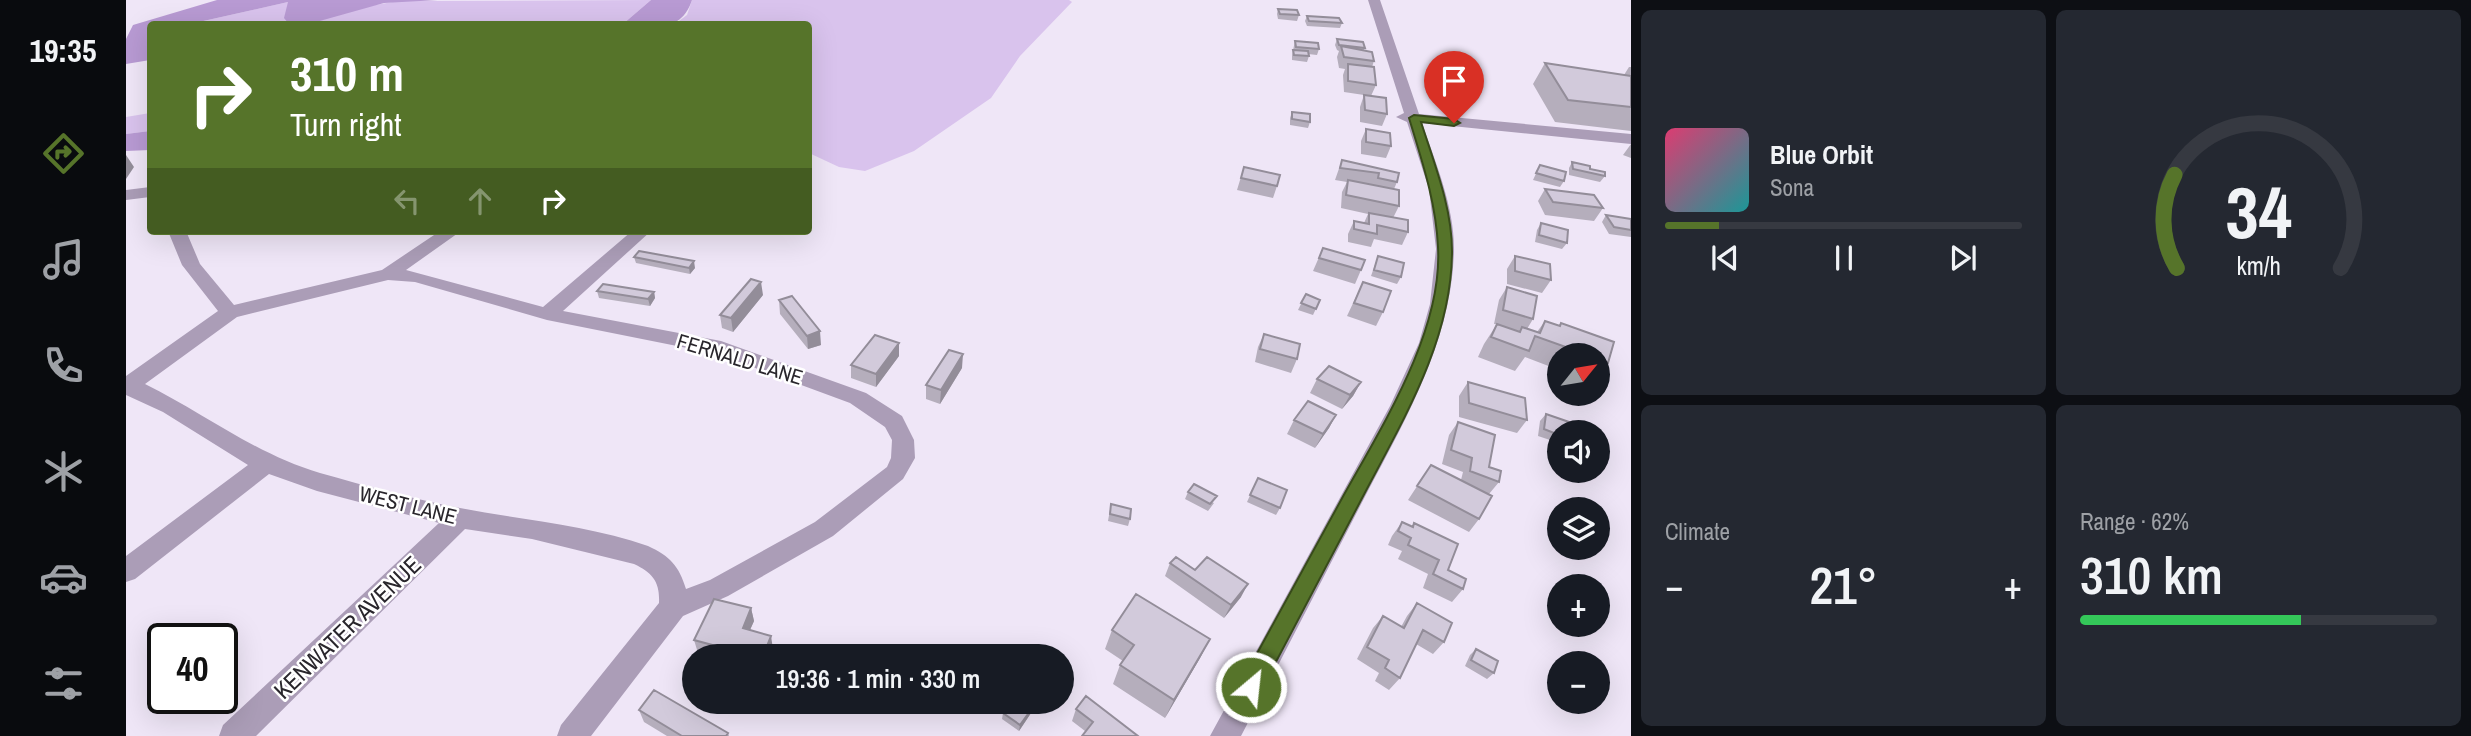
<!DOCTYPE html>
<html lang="en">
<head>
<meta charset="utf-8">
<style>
	body { margin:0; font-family:"Archivo Narrow",sans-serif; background:#242831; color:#f1f3f6; height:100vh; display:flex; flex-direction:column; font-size:26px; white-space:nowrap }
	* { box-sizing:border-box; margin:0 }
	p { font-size:23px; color:#9ea1a6 }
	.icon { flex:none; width:38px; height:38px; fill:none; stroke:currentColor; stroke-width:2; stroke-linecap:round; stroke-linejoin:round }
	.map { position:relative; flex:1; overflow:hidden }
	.details { display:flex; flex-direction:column; gap:10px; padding:10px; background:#0d0f14; width:840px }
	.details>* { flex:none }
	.top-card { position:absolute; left:21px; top:21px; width:665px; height:214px; border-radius:7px; box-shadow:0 7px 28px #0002; background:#56742a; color:#fff; overflow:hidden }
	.needle { width:46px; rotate:60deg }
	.fabs { position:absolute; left:1421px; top:343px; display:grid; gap:14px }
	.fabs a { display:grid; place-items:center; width:63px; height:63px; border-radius:50%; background:#171b24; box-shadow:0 7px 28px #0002; font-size:35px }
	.speed { position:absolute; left:21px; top:623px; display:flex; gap:14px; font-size:35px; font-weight:700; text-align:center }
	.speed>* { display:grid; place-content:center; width:91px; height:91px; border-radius:50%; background:#171b24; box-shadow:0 7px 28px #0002; line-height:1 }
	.speed .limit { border:4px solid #111; border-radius:10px; background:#fff; color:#111 }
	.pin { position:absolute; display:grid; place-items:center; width:60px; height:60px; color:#fff; margin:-72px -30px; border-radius:50% 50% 50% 0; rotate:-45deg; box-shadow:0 0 7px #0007 }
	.pin .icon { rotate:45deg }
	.me { position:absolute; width:77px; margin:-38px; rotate:28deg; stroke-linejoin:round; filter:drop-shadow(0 0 5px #0008) }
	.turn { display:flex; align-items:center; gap:24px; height:147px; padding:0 28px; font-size:32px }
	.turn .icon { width:91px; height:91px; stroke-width:2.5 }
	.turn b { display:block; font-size:49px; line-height:60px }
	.lanes { display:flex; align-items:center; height:66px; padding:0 28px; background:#0003; justify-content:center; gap:35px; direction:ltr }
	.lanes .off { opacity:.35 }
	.big { font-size:52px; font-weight:600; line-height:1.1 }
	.details .card { flex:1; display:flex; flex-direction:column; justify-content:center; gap:10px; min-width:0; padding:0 24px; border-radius:10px; background:#242831 }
	.details .dial { align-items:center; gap:0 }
	.dial svg { height:182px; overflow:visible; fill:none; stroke:#363941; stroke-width:7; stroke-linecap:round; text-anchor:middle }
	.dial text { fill:#f1f3f6; stroke:none }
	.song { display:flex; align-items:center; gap:21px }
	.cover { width:84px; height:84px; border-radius:10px; background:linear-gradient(135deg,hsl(340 70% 55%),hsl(180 70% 35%)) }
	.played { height:7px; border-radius:4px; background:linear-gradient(90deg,#56742a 15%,#363941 15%) }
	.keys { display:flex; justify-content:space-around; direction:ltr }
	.heat { display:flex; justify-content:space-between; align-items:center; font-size:38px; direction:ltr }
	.charge { height:10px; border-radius:5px; background:linear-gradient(90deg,#34c759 62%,#363941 0) }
	.details .tiles { flex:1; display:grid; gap:10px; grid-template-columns:repeat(2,1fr) }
	.trip { position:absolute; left:556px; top:644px; width:392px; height:70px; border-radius:35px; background:#171b24; box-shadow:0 7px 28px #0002; font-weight:600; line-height:70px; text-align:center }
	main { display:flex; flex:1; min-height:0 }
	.tab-bar { display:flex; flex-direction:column; width:126px; justify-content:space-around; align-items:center; background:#090b0e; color:#9ea1a6 }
	.tab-bar .icon { width:49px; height:49px }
	.tab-bar .current { color:#56742a }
	.tab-bar b { font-size:32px; color:#f1f3f6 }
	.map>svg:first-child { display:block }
</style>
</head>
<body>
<main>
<nav class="tab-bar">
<b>19:35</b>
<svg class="icon current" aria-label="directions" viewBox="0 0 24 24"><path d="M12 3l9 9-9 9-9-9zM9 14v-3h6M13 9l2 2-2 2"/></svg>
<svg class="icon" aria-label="music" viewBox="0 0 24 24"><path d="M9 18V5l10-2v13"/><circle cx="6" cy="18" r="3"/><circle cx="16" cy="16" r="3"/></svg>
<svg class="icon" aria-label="phone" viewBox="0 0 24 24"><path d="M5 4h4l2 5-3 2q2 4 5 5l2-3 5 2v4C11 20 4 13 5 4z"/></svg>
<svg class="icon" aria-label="climate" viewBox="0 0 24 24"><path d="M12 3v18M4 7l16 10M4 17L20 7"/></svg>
<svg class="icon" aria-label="car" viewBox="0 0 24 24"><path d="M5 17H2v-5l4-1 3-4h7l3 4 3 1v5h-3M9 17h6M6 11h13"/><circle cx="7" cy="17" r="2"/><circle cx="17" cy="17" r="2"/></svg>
<svg class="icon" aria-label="filters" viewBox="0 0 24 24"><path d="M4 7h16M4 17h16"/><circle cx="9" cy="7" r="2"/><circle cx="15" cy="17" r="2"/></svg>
</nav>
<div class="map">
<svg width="1505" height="736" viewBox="0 0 1505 736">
	<rect width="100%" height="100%" fill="#efe6f7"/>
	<path fill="#d9c3ed" d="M278,0L304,1L525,0L497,24H183L232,8Z
		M566,0H943L946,2L894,56L865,98L788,151L739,171L713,167L683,153L682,24H549L561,15Z
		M162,2L163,24H166H64Z
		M24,113V131L0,134V117Z"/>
	<path fill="#b89ad3" d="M91,0H312L258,3L183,24H163L158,18L162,2L64,24H24V60L0,64V39L7,25Z
		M525,0H566C555,34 528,25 497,24Z
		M24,131V150L0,151V134Z"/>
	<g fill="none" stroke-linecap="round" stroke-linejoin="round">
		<path fill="#ab9db7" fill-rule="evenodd" d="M1242,0H1254L1293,114L1505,134V144L1296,123C1310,164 1329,208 1328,252C1325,348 1273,430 1230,514C1192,588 1154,662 1115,736H1084L1264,406L1293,343L1304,304L1310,249L1303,189L1281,122L1270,117L1278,113Z
			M24,187V197L0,200V190Z
			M42,231H60L74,264L108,305L256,270L314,231H335L280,270L417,307L506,231H525L437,311L595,341L740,393L776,416L788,440L789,458L777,479L707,536L602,596L557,616L465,736H431L435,725L533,603C534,582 527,573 508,564L406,539L339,529L130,736H93L97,725L313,523L191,491L143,474L9,579L0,582V556L122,465L37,412L0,395V376L92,311L56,265ZM262,280L289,282L421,320L591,354L724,403L759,427L766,440L765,458L761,467L689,522L584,580L560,589C553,566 544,556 522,546C462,525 396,520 334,508C287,499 240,486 194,473C131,455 78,413 19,384L111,317Z"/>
	</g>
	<path fill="#b5aebc" d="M1152,9L1173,15L1171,21L1152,19L1151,14Z
		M1181,16L1216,23L1214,28L1181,26L1179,21Z
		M1211,39L1239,48L1238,50L1248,61L1246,67L1250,85L1245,96L1261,114L1256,126L1234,122V107L1238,95L1218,92L1217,75L1219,69L1213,68L1211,57L1213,51L1211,50L1209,45Z
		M1169,41L1193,49L1191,55L1182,54L1183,56L1181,62L1166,60V55Z
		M1419,63L1498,75L1503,67H1505V131L1429,122L1407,84Z
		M1166,112L1184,122L1182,128L1164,125V118Z
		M1240,129L1265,146L1260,158L1235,154V141Z
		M1505,144V158L1497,155Z
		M1216,160L1273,173L1271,182L1268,189L1273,206L1267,218L1282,232L1276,245L1248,239L1245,247L1222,242V234L1228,221L1238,223L1242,214L1215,208L1216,192L1221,182L1209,180Z
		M1446,162L1464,169L1479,176L1474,182L1443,175V168Z
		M1414,165L1438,181L1434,187L1407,180Z
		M1118,167L1151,186L1147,198L1111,190Z
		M1419,189L1477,208L1468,221L1419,215L1412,201Z
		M1480,215L1505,219V237L1483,234L1476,222Z
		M1415,223L1441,243L1436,249L1409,242L1411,230Z
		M1197,248L1235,270L1229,284L1187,271Z
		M1252,256L1275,277L1271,284L1245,276Z
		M1389,256L1425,280L1416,293L1381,284V269Z
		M508,257L569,268L564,274L510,263Z
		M1237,282L1257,312L1250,326L1221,316Z
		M1381,287L1407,319L1401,329L1411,332L1419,321L1433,326L1435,323L1482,363L1472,376V355H1433V370L1399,357L1389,371L1352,357L1358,344L1371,324H1368L1373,300Z
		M471,291L528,292L529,298L524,306L473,298Z
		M1180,294L1194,300L1187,315L1172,310Z
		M637,295L607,332L596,328L594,315Z
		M653,300L695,345L682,349L654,314Z
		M1138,334L1171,359L1165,373L1129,362L1132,347Z
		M773,343V356L750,387L725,378V365Z
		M836,368L814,404L800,399V385Z
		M1191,379L1235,382L1227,396L1216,409L1184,393Z
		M1342,382L1401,420L1391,433L1333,417V396Z
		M1420,414L1433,432V443L1412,436L1414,421Z
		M1210,415L1203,428L1189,448L1161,434L1168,420Z
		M1332,422L1373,482L1363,494L1353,519L1343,532L1282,500L1305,465L1335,480L1337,472L1316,464L1323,435Z
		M1132,478L1154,508L1150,515L1121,502Z
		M1062,492L1088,503L1082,511L1059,499Z
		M985,504L1004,519L1002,526L982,521Z
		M1276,522L1285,527L1288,523L1337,589L1326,602L1297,588L1302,574L1272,559L1276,551L1262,545L1266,536Z
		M1044,563L1069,570L1115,597L1098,618L1039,576Z
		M1291,603L1318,642L1307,654L1290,644L1274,678L1263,690L1249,681L1253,673L1231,659L1247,628L1257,616L1275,627L1281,616Z
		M625,608L628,621L624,630L647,649L644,656H584L572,653L568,640Z
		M986,630L1084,639L1074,658L1039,718L987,684L994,665L997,661L979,649Z
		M1350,649L1368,673L1361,679L1339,666L1344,655Z
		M950,709L1012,736L959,731L946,721Z
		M513,710L602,733L603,736H541L518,722Z
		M877,713H905L893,731L876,719Z"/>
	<path fill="#938d99" d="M0,155L8,167L0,179Z
		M568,261L569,268L564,274L563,268Z
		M635,282L637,295L607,332L605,318Z
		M528,292L529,298L524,306L522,299Z
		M694,331L695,345L682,349L681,336Z
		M773,343V356L750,387V374Z
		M837,354L836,368L814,404L815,390Z
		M1235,382L1227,396L1216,409L1224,395Z
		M1210,415L1203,428L1189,448L1197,434Z
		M1122,584L1115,597L1098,618L1105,605Z
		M625,608L628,621L619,641L617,628Z
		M645,636L647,649L644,656H637Z
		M1084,639L1074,658L1039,718L1048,700Z
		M907,707L905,713L893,731L894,725Z"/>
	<path fill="#d2cadb" stroke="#938d99" stroke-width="2" d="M1152,9L1171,10L1173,15L1154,14Z
		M1181,16L1213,18L1216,23L1183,21Z
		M1211,39L1237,42L1239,48L1213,45Z
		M1169,41L1192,43L1193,49L1170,47Z
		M1215,46L1246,52L1248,61L1218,57Z
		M1167,50L1182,51L1183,56L1168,55Z
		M1419,63L1505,76V107L1442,100Z
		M1222,64L1248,67L1250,85L1222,81Z
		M1238,95L1260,98L1261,114L1239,110Z
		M1166,112L1184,114V122L1166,119Z
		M1240,129L1264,133L1265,146L1240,142Z
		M1216,160L1273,173L1271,182L1252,178L1253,173L1214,168Z
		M1446,162L1464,166V169L1479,172V176L1447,169Z
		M1414,165L1440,172L1438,181L1410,173Z
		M1118,167L1154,175L1151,186L1115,178Z
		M1222,180L1273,190V206L1220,195Z
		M1419,189L1468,195L1477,208L1427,202Z
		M1243,213L1282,220V232L1251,225V234L1228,229V221L1243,224Z
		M1480,215L1505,219V230L1488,227Z
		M1415,223L1442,230L1441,243L1413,235Z
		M1197,248L1239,260L1235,270L1193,258Z
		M513,251L568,261L563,268L508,257Z
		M1252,256L1278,263L1275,277L1248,270Z
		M1389,256L1424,264L1425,280L1389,271Z
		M625,279L635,282L605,318L594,315Z
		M1237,282L1265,291L1257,312L1228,303Z
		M477,284L528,292L522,299L471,291Z
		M1381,287L1411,296L1407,319L1377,310Z
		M1180,294L1194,300L1190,309L1175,303Z
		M666,296L694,331L681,336L653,300Z
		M1419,321L1434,326L1435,323L1488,342L1482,363L1472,359V355H1462L1409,336L1403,351L1365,337L1371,324L1394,332L1396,327L1414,333Z
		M1138,334L1174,344L1171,359L1134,349Z
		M749,335L773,343L750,374L725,365Z
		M823,350L837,354L815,390L800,385Z
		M1203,366L1235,382L1224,395L1191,379Z
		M1342,382L1399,398L1401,420L1343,403Z
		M1182,401L1210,415L1197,434L1168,420Z
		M1420,414L1446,423L1445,432H1433V435L1418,429Z
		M1332,422L1369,435L1363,467L1375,471L1373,482L1344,471L1346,458L1325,450Z
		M1305,465L1366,496L1353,519L1291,486Z
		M1132,478L1161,490L1154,508L1124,495Z
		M1068,484L1091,496L1084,504L1062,492Z
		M985,504L1005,509L1004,519L984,514Z
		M1276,522L1287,527L1288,523L1332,544L1322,570L1340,579L1337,589L1307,574L1313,560L1282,545L1285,538L1272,531Z
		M1050,557L1069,570L1081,557L1122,584L1105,605L1044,563Z
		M1010,594L1084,639L1048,700L994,665L1008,645L986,630Z
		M588,599L625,608L617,628L645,636L637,656H627L568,640Z
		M1291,603L1326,623L1318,642L1297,630L1274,678L1259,668L1263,660L1241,647L1257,616L1278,628Z
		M1350,649L1372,661L1368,673L1345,660Z
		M528,690L602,733L600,736H556L513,710Z
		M960,696L1012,736H956L967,722L950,709Z
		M885,702H899L907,707L894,725L877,713Z"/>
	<path fill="#56742a" stroke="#384b1b" stroke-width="2" d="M1288,115L1328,119L1334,123L1328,126L1295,122C1308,163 1326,207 1326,251C1326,342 1275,423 1234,502C1200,566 1166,630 1133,694L1125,697L1117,694L1114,687L1117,679C1149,620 1182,561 1214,502C1254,429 1317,333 1312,247C1310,202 1296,161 1283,118Z"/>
	<g text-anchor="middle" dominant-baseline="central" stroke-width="5" stroke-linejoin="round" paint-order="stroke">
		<g font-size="21" fill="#29262c" stroke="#fff">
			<text transform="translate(614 359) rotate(17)">FERNALD LANE</text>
			<text transform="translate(282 505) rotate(14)">WEST LANE</text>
		</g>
		<g font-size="24" fill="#29262c" stroke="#fff">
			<text transform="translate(221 627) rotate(-44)">KENWATER AVENUE</text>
		</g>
	</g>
</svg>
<div class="fabs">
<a><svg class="needle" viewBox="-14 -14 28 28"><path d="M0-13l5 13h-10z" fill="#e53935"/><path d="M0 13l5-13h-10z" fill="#9ea1a6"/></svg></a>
<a><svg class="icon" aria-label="sound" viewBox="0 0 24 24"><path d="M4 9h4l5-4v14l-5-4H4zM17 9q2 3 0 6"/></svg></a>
<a><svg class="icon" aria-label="layers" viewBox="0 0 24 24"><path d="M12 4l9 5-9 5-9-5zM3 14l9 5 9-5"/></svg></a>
<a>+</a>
<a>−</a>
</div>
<div class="speed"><div class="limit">40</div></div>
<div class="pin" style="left:1328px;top:123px;background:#d93025"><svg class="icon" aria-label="arrive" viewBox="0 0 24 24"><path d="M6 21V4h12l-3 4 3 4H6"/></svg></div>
<svg class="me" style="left:1125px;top:687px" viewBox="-20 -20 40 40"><circle r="17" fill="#56742a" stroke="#fff" stroke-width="3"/><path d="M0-11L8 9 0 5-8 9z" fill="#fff"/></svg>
<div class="trip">19:36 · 1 min · 330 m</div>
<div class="top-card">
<div class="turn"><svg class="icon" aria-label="right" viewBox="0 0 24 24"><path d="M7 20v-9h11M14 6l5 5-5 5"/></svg><div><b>310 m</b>Turn right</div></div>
<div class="lanes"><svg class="icon off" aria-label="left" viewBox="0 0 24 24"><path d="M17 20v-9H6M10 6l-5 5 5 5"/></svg><svg class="icon off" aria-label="ahead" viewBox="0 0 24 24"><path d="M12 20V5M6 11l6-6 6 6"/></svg><svg class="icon" aria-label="right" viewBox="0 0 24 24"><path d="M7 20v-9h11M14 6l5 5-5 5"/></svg></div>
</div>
</div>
<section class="details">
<div class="tiles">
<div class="card">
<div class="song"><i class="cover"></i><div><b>Blue Orbit</b><p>Sona</p></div></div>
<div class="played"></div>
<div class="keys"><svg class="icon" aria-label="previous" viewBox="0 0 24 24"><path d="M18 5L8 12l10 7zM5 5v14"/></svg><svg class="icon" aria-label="pause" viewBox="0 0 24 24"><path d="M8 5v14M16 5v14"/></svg><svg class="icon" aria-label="next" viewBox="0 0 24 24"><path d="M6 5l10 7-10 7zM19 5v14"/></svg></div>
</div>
<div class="card dial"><svg viewBox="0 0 100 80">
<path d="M14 69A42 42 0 1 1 86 69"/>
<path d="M14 69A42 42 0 0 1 13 28" stroke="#56742a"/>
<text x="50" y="56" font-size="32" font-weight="700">34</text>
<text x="50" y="72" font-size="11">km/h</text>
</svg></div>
<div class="card"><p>Climate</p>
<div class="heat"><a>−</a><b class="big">21°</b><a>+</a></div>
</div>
<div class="card"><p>Range · 62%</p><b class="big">310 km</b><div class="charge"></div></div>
</div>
</section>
</main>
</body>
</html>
